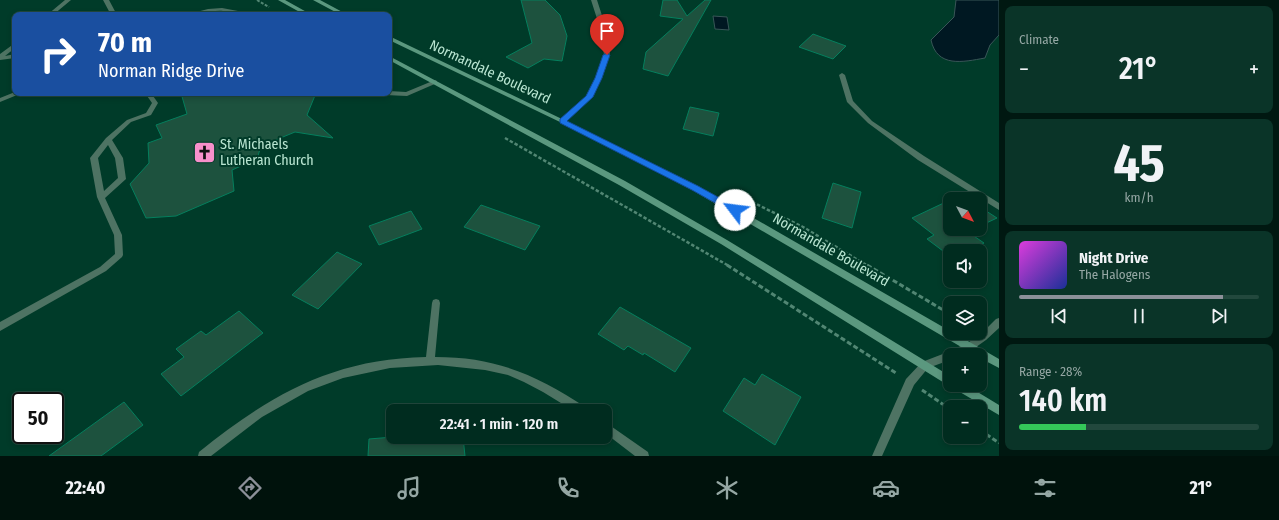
<!DOCTYPE html>
<html lang="en">
<head>
<meta charset="utf-8">
<style>
	body { margin:0; font-family:"Fira Sans Condensed",sans-serif; background:#0a3428; color:#f1f3f6; height:100vh; display:flex; flex-direction:column; font-size:15px; white-space:nowrap }
	* { box-sizing:border-box; margin:0 }
	p { font-size:13px; color:#95a7a4 }
	.icon { flex:none; width:22px; height:22px; fill:none; stroke:currentColor; stroke-width:2; stroke-linecap:round; stroke-linejoin:round }
	.map { position:relative; flex:1; overflow:hidden }
	.drawer { display:flex; flex-direction:column; gap:6px; padding:6px; background:#001811; width:280px }
	.drawer>* { flex:none }
	.banner { position:absolute; left:12px; top:12px; width:380px; height:84px; border-radius:8px; box-shadow:0 2px 6px #0003,0 0 0 1px #22483d; background:#1a4fa0; color:#fff; overflow:hidden }
	.needle { width:26px; rotate:131deg }
	.fabs { position:absolute; left:943px; top:192px; display:grid; gap:8px }
	.fabs a { display:grid; place-items:center; width:44px; height:44px; border-radius:8px; background:#002c1f; box-shadow:0 2px 6px #0003,0 0 0 1px #22483d; font-size:20px }
	.speed { position:absolute; left:12px; top:392px; display:flex; gap:8px; font-size:20px; font-weight:700; text-align:center }
	.speed>* { display:grid; place-content:center; width:52px; height:52px; border-radius:50%; background:#002c1f; box-shadow:0 2px 6px #0003,0 0 0 1px #22483d; line-height:1 }
	.speed .limit { border:2px solid #111; border-radius:6px; background:#fff; color:#111 }
	.pin { position:absolute; display:grid; place-items:center; width:34px; height:34px; color:#fff; margin:-41px -17px; border-radius:50% 50% 50% 0; rotate:-45deg; box-shadow:0 0 4px #0007 }
	.pin .icon { rotate:45deg }
	.me { position:absolute; width:44px; margin:-22px; rotate:300deg; stroke-linejoin:round; filter:drop-shadow(0 0 3px #0008) }
	.turn { display:flex; align-items:center; gap:14px; height:84px; padding:0 20px; font-size:18px }
	.turn .icon { width:52px; height:52px; stroke-width:2.5 }
	.turn b { display:block; font-size:28px; line-height:34px }
	.big { font-size:30px; font-weight:600; line-height:1.1 }
	.drawer .widget { flex:1; display:flex; flex-direction:column; justify-content:center; gap:6px; min-width:0; padding:0 14px; border-radius:8px; background:#0a3428 }
	.drawer .dial { align-items:center; gap:0 }
	.dial b { font-size:52px; line-height:1 }
	.song { display:flex; align-items:center; gap:12px }
	.cover { width:48px; height:48px; border-radius:6px; background:linear-gradient(135deg,hsl(300 70% 55%),hsl(230 70% 35%)) }
	.played { height:4px; border-radius:2px; background:linear-gradient(90deg,#8c9099 85%,#22483d 85%) }
	.keys { display:flex; justify-content:space-around; direction:ltr }
	.heat { display:flex; justify-content:space-between; align-items:center; font-size:22px; direction:ltr }
	.charge { height:6px; border-radius:3px; background:linear-gradient(90deg,#34c759 28%,#22483d 0) }
	.trip { position:absolute; left:386px; top:404px; width:226px; height:40px; border-radius:8px; background:#002c1f; box-shadow:0 2px 6px #0003,0 0 0 1px #22483d; font-weight:600; line-height:40px; text-align:center }
	.tab-bar { display:flex; height:64px; justify-content:space-around; align-items:center; background:#00120c; color:#95a7a4 }
	.tab-bar .icon { width:28px; height:28px }
	.tab-bar .selected { color:#8c9099 }
	.tab-bar b { font-size:18px; color:#f1f3f6 }
	main { display:flex; flex:1; min-height:0 }
	.map>svg:first-child { display:block }
</style>
</head>
<body>
<main>
<div class="map">
<svg width="999" height="456" viewBox="0 0 999 456">
	<rect width="100%" height="100%" fill="#003b29"/>
	<path fill="#001822" stroke="#385657" d="M956,0H999V35L990,45L985,58C963,62 937,68 931,40L954,17Z
		M713,16L727,17L729,30L715,29Z"/>
	<path fill="#1d523e" stroke="#047f5d" d="M521,0H545L560,15L567,36L562,61L544,59L528,68L506,57L532,43Z
		M663,0H677L687,16L705,0H711L668,76L643,69L646,52L683,19L660,16Z
		M813,34L846,46L833,59L799,47Z
		M181,93H316L307,115L333,138L295,132L261,146L257,159L232,170L234,191L176,216L146,218L130,184L149,163L148,143L162,138L156,125L187,114Z
		M690,107L719,113L713,136L683,129Z
		M833,183L861,192L852,228L822,218Z
		M950,200V229H975L968,232L984,243L969,251H943L927,239L934,235L912,218Z
		M481,205L540,226L525,250L464,227Z
		M980,207L997,218L980,226Z
		M411,211L422,229L379,245L369,226Z
		M337,252L362,264L318,309L292,295Z
		M620,307L691,348L675,372L644,353L643,355L628,346L624,350L598,334Z
		M239,311L263,333L181,396L161,374L184,357L176,349L201,331L206,335Z
		M762,374L801,397L775,445L723,411L744,378L755,385Z
		M124,402L143,425L101,456H49Z
		M393,437H463L465,456H368L369,439Z"/>
	<g fill="none" stroke-linecap="round" stroke-linejoin="round">
		<path stroke="#518673" stroke-width="2" stroke-dasharray="3 1.5" stroke-linecap="butt" d="M257,0L269,7
			M358,12L364,15"/>
		<path stroke="#518673" stroke-width="2.5" stroke-dasharray="3.5 2" stroke-linecap="butt" d="M505,138L729,266
			M752,202L803,227L868,266"/>
		<path stroke="#518673" stroke-width="3" stroke-dasharray="5 2.5" stroke-linecap="butt" d="M727,265L896,373
			M867,265L950,314
			M922,390L950,409
			M980,430L999,443"/>
		<path fill="#4e7363" fill-rule="evenodd" d="M65,0H71L53,15H47Z
			M103,0H109L117,15H111Z
			M222,8L238,11L245,15C237,15 231,11 223,11C210,10 198,15 185,15L208,9Z
			M15,43V48L5,56L15,54V58L0,60V54Z
			M842,73L845,75L853,101L872,121L924,156L999,203V210L918,160L868,123L847,102L839,75Z
			M435,80L437,81V83L407,96L385,95L382,93H389V91L406,92Z
			M15,92L22,93L0,102V98Z
			M145,93H151L158,103L151,115L131,122L112,140L123,158L126,179L105,198L122,235L123,255L122,257L106,271L0,331V322L100,267L115,254L114,235L97,197L90,158L106,138L127,120L146,113L152,103ZM108,145L115,158L118,178L104,191L98,158Z"/>
		<path fill="#4e7363" fill-rule="evenodd" d="M591,0H597L606,28L610,55L602,78L592,97L564,122H560V120L586,96L596,78L604,55L600,28Z
			M436,299L439,300L440,303L435,357C497,357 536,375 587,408L588,411H574L543,392L524,382L508,375L485,370L438,365L390,368L343,378L308,391L262,417L211,456H198L199,452C270,395 332,359 426,357L432,303L433,300Z
			M999,318V328L986,340L969,352L962,355H950V360L928,368L914,385L882,456H872L906,379L922,362L948,352L969,342L980,335L996,319Z
			M605,422L648,452L649,456H635L605,433Z"/>
		<path fill="#5b987f" fill-rule="evenodd" d="M278,0H285L312,15H305Z
			M313,0H320L348,15H341Z
			M389,36L564,120L698,186L950,331V333H954L999,359V368L980,358V355H975L692,190L560,122L389,40Z
			M389,56L625,181L727,240L950,376V385H951H950L946,384L721,244L619,185L389,60Z
			M952,385H966L999,405V415L953,388Z"/>
	</g>
	<path fill="#1a73e8" stroke="#114b97" d="M607,53L610,55L602,78L593,97L567,121L698,186L738,208V212H731L692,190L560,123V119L586,96L595,78L603,55Z"/>
	<defs>
		<symbol id="church-square" viewBox="-11 -11 22 22"><rect x="-9" y="-9" width="18" height="18" rx="4" fill="#f890cb" stroke="#003b29"/><path d="M-1.2-6h2.4v3.5h3.3v2.4h-3.3V6h-2.4V-.1h-3.3v-2.4h3.3Z" fill="#111"/></symbol>
	</defs>
	<g fill-rule="evenodd">
		<use href="#church-square" x="192" y="140" width="25" height="25"/>
	</g>
	<g text-anchor="middle" dominant-baseline="central" stroke-width="4" stroke-linejoin="round" paint-order="stroke">
		<g font-size="14" fill="#b9e6d2" stroke="#003b29">
			<text transform="translate(490 72) rotate(25)">Normandale Boulevard</text>
			<text transform="translate(831 250) rotate(30)">Normandale Boulevard</text>
		</g>
		<g font-size="14" fill="#b9e6d2" stroke="#003b29" text-anchor="start">
			<text x="220" y="144">St. Michaels<tspan x="220" dy="16">Lutheran Church</tspan></text>
		</g>
	</g>
</svg>
<div class="fabs">
<a><svg class="needle" viewBox="-14 -14 28 28"><path d="M0-13l5 13h-10z" fill="#e53935"/><path d="M0 13l5-13h-10z" fill="#95a7a4"/></svg></a>
<a><svg class="icon" aria-label="sound" viewBox="0 0 24 24"><path d="M4 9h4l5-4v14l-5-4H4zM17 9q2 3 0 6"/></svg></a>
<a><svg class="icon" aria-label="layers" viewBox="0 0 24 24"><path d="M12 4l9 5-9 5-9-5zM3 14l9 5 9-5"/></svg></a>
<a>+</a>
<a>−</a>
</div>
<div class="speed"><div class="limit">50</div></div>
<div class="pin" style="left:607px;top:55px;background:#d93025"><svg class="icon" aria-label="arrive" viewBox="0 0 24 24"><path d="M6 21V4h12l-3 4 3 4H6"/></svg></div>
<svg class="me" style="left:735px;top:210px" viewBox="-20 -20 40 40"><circle r="19" fill="#fff"/><path d="M0-13L10 11 0 6-10 11z" fill="#1a73e8"/></svg>
<div class="trip">22:41 · 1 min · 120 m</div>
<div class="banner">
<div class="turn"><svg class="icon" aria-label="right" viewBox="0 0 24 24"><path d="M7 20v-9h11M14 6l5 5-5 5"/></svg><div><b>70 m</b>Norman Ridge Drive</div></div>
</div>
</div>
<section class="drawer">
<div class="widget"><p>Climate</p>
<div class="heat"><a>−</a><b class="big">21°</b><a>+</a></div>
</div>
<div class="widget dial"><b>45</b><p>km/h</p></div>
<div class="widget">
<div class="song"><i class="cover"></i><div><b>Night Drive</b><p>The Halogens</p></div></div>
<div class="played"></div>
<div class="keys"><svg class="icon" aria-label="previous" viewBox="0 0 24 24"><path d="M18 5L8 12l10 7zM5 5v14"/></svg><svg class="icon" aria-label="pause" viewBox="0 0 24 24"><path d="M8 5v14M16 5v14"/></svg><svg class="icon" aria-label="next" viewBox="0 0 24 24"><path d="M6 5l10 7-10 7zM19 5v14"/></svg></div>
</div>
<div class="widget"><p>Range · 28%</p><b class="big">140 km</b><div class="charge"></div></div>
</section>
</main>
<nav class="tab-bar">
<b>22:40</b>
<svg class="icon selected" aria-label="directions" viewBox="0 0 24 24"><path d="M12 3l9 9-9 9-9-9zM9 14v-3h6M13 9l2 2-2 2"/></svg>
<svg class="icon" aria-label="music" viewBox="0 0 24 24"><path d="M9 18V5l10-2v13"/><circle cx="6" cy="18" r="3"/><circle cx="16" cy="16" r="3"/></svg>
<svg class="icon" aria-label="phone" viewBox="0 0 24 24"><path d="M5 4h4l2 5-3 2q2 4 5 5l2-3 5 2v4C11 20 4 13 5 4z"/></svg>
<svg class="icon" aria-label="climate" viewBox="0 0 24 24"><path d="M12 3v18M4 7l16 10M4 17L20 7"/></svg>
<svg class="icon" aria-label="car" viewBox="0 0 24 24"><path d="M5 17H2v-5l4-1 3-4h7l3 4 3 1v5h-3M9 17h6M6 11h13"/><circle cx="7" cy="17" r="2"/><circle cx="17" cy="17" r="2"/></svg>
<svg class="icon" aria-label="filters" viewBox="0 0 24 24"><path d="M4 7h16M4 17h16"/><circle cx="9" cy="7" r="2"/><circle cx="15" cy="17" r="2"/></svg>
<b>21°</b>
</nav>
</body>
</html>
